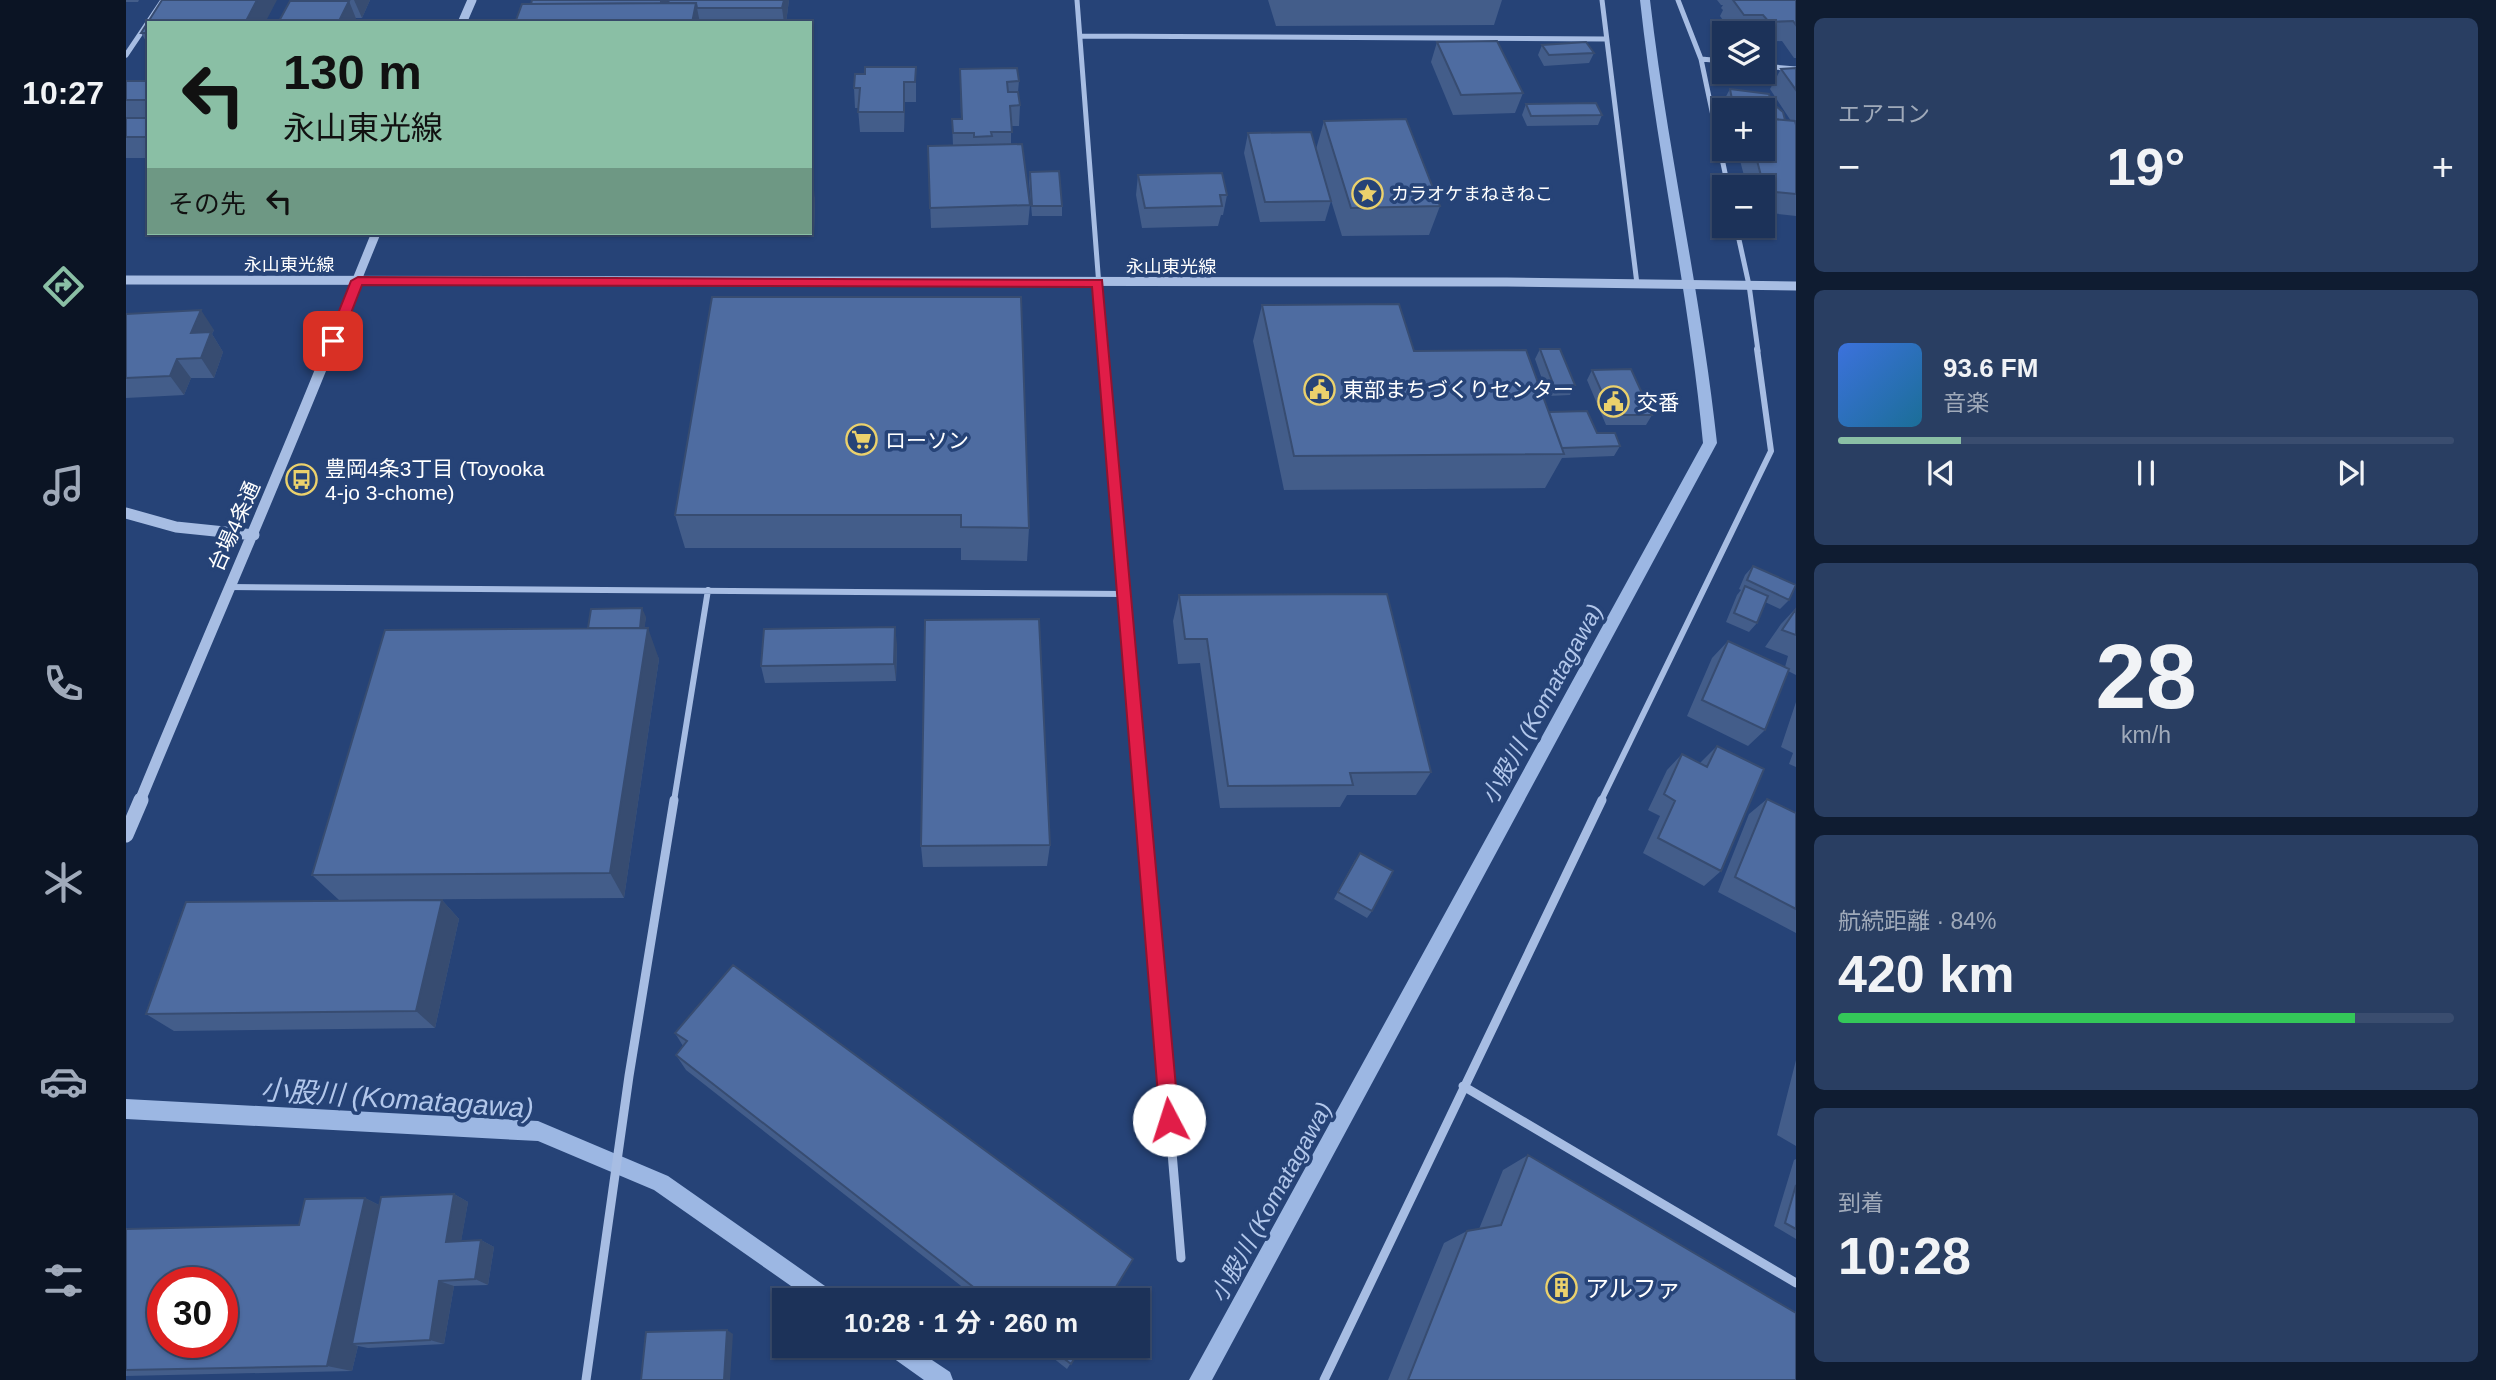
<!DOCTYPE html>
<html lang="ja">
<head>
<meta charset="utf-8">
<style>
	body { margin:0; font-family:Arial,"Noto Sans JP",sans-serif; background:#293e62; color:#f1f3f6; height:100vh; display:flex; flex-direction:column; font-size:26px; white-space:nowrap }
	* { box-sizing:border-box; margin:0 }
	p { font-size:23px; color:#a0aaba }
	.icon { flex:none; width:38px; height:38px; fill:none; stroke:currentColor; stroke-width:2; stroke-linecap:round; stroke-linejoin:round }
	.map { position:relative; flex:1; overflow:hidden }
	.side { display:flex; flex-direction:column; gap:18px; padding:18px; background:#0f1c31; width:700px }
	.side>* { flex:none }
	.hud { position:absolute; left:21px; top:21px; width:665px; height:214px; border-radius:0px; box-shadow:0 2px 5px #0004,0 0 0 2px #3a4d6f; background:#8abfa5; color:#111; overflow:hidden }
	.tools { position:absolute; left:1586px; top:21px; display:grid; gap:14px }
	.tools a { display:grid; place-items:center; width:63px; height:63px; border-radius:0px; background:#1c3259; box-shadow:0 2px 5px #0004,0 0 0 2px #3a4d6f; font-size:35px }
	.speed { position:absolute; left:21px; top:1267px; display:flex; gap:14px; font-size:35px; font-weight:700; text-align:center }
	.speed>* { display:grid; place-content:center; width:91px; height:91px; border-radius:50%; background:#1c3259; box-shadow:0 2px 5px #0004,0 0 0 2px #3a4d6f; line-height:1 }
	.speed .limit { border:10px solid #d22; background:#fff; color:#111 }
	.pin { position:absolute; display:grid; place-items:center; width:60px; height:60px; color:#fff; margin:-30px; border-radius:14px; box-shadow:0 4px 10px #0006 }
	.me { position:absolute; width:77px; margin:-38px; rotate:355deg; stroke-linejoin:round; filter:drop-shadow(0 0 5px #0008) }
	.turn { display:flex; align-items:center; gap:24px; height:147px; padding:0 21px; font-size:32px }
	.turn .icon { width:91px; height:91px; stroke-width:2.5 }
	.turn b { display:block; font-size:49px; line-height:60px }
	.then { display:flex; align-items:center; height:66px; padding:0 21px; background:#0003; gap:14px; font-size:26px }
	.big { font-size:52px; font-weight:700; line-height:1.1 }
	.side .widget { flex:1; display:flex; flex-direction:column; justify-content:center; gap:10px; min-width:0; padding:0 24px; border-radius:10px; background:#293e62 }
	.side .dial { align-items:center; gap:0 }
	.dial b { font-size:91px; line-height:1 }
	.song { display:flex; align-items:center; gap:21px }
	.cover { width:84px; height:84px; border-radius:10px; background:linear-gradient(135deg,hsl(220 70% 55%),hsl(200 70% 35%)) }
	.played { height:7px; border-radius:4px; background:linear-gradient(90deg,#8abfa5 20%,#3a4d6f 20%) }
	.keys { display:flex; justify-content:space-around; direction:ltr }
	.heat { display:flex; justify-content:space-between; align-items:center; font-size:38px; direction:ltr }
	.charge { height:10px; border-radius:5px; background:linear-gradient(90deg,#34c759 84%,#3a4d6f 0) }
	.trip { position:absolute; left:646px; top:1288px; width:378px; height:70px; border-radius:0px; background:#1c3259; box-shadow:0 2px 5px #0004,0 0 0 2px #3a4d6f; font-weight:700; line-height:70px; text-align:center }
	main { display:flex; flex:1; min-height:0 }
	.tabs { display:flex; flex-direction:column; width:126px; justify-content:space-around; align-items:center; background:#0b1424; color:#a0aaba }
	.tabs .icon { width:49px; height:49px }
	.tabs .current { color:#8abfa5 }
	.tabs b { font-size:32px; color:#f1f3f6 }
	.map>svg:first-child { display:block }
</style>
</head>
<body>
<main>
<nav class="tabs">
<b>10:27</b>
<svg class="icon current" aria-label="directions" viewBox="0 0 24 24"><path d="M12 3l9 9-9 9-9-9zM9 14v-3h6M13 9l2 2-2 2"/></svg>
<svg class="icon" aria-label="music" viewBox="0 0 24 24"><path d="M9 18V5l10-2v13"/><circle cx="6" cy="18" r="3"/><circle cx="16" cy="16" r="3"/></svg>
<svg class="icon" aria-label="phone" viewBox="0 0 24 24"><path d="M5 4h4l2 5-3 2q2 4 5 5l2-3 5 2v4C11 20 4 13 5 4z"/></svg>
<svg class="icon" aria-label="climate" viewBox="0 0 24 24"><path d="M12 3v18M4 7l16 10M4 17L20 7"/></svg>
<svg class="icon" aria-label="car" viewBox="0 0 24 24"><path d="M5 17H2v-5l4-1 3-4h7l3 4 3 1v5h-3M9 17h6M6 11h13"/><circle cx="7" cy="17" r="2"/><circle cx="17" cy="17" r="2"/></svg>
<svg class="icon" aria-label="filters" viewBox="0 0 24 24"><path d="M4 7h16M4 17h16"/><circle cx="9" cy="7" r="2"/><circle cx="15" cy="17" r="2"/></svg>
</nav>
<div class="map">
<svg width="1670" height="1380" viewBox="0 0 1670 1380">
	<rect width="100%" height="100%" fill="#264377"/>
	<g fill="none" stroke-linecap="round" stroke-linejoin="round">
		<path fill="#9cb7e3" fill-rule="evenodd" d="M1514,0H1524C1541,148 1575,294 1591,443L1086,1380H1063L1577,443C1563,294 1530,148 1514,0Z
			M0,1099L412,1121L542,1176L709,1293L712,1300H685L528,1190L412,1141L0,1119Z
			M757,1346H785L824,1372L827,1380H798L760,1353Z"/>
		<path stroke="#a7bde3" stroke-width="5" d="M951,0L978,351
			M1476,0L1511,284
			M1552,0L1575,59L1602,187
			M954,36L1480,39
			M0,55L37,0
			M1575,59L1598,61
			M1636,66L1670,69
			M1610,226L1623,285L1632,351"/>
		<path stroke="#a7bde3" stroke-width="6" d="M978,349L1016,801
			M102,587L999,594
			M548,801L582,590
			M1475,801L1645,451L1631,349"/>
		<path stroke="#a7bde3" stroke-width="9" d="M1016,800L1055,1258
			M1337,1086L1670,1283
			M460,1380L503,1076L548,800
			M1198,1380L1476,800"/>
		<path stroke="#a7bde3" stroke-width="9" d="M336,23L346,0
			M0,280L1381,282L1670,286
			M202,351L250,233"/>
		<path stroke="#a7bde3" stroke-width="11" d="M0,513L50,527L128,535
			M14,801C76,650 142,501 203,349"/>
		<path stroke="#a7bde3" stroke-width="15" d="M0,835L15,800"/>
	</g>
	<path fill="#435d8a" d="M0,0H13L12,2H0Z
		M164,0H244L236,18H229L231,21L164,1Z
		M663,0L660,23H389L542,2Z
		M1142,0H1376L1368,25L1150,26Z
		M1591,0H1670V58H1668L1656,41L1636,42V33H1606L1594,16L1597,10L1595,8L1597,5H1595Z
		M23,23V46L15,33Z
		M1311,42L1397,93L1389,113L1327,115L1305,62Z
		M1416,45L1468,53L1463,63L1418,66L1412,55Z
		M790,67V102H779L778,132H734L732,108H729L728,88L739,74Z
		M1670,68V216L1636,212V187H1621L1611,149H1636V110H1600L1598,100L1604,89L1645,102L1659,120L1665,121L1644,89L1655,69Z
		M834,69L893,81L892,92L894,105L893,126H885V144L904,205L902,225L805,228L802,146H827L826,119H835Z
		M0,81H23V158H0Z
		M1400,104L1476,115L1472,125L1401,126L1396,115Z
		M1198,121L1314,206L1303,235L1216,236L1192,158L1205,201L1199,221L1134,222L1118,153L1122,133L1190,149Z
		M904,172L936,206V216H906L903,182Z
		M1012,175L1101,195L1097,215H1095L1092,226L1016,228L1010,195Z
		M684,180L689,200L688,234L629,235L628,233H684Z
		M496,233H544V234H496Z
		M586,297L903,528L901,561L835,560V548H559L549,515Z
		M1136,305L1288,351L1471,433L1494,446L1488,456L1436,458L1419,488L1158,490L1127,341Z
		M0,314L88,330L86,334L97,352L88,378H65L58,395L0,398Z
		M1414,349L1449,385L1444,395L1422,396L1409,359Z
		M1466,370L1526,415L1520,425H1480L1461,380Z
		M1627,566L1663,600L1654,609L1639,602L1631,623L1623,632L1600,622L1611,595L1615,590L1613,589L1619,575Z
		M1053,595L1305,772L1290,795H1221L1214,807L1094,808L1074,663L1052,664L1047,621Z
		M1670,608V675L1662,671L1639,730L1622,746L1561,716L1586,658L1602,641L1659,667L1662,656L1639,647L1655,624Z
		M520,617L518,628L533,659L498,898L213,900L186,875L462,628Z
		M771,644L770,681L639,683L635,666Z
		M1670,702V767L1663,764L1667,753L1655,747Z
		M1591,746L1595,871L1578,886L1517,853L1534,816L1522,810L1541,770L1556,754L1574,763Z
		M1641,799L1670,813V933L1592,892L1623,814Z
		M924,845L921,866L797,867L795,846Z
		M1229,860L1246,911L1241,918L1208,899Z
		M316,900L333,919L309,1028L48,1031L20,1014Z
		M549,1033L982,1300H853L560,1070L550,1055L557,1046Z
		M1670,1060V1146L1651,1135Z
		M1402,1155L1670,1380H1262L1318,1243L1341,1231L1353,1229L1377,1170Z
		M1670,1159V1239L1648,1226L1668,1160Z
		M328,1194L342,1202L335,1241L355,1240L368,1247L362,1285L328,1286L318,1344L242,1348L232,1346L226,1371L0,1376V1229L173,1225L239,1198L253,1205Z
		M912,1346H956L941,1369Z"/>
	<path fill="#374c71" d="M131,0H151L139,23H119Z
		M228,0H244L236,18Z
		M535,0H542L543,4L534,7Z
		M658,0H663L660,23H658L656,8Z
		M223,1L231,21L230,23H212Z
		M570,3L574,23H566Z
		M778,82L779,102L778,132Z
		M687,180L689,200L688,234L685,214Z
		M75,310L88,330L86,334L97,352L88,378L75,358L65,333Z
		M51,359L65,378L58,395L44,376Z
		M516,608L520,617L516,652L512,643Z
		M769,627L771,644L770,681L768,664Z
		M522,628L533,659L498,898L484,873Z
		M316,900L333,919L309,1028L290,1011Z
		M328,1194L342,1202L334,1248L320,1242Z
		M239,1198L261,1209L226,1344L232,1346L226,1371L201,1366Z
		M355,1240L368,1247L362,1285L349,1279Z
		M313,1281L328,1286L318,1344L304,1340Z
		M601,1330L607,1334L604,1380H598Z"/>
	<path fill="#4e6ca1" stroke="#374c71" stroke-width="2" fill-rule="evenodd" d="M36,0H131L119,23H23V33H15Z
		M406,0H535V3L405,4Z
		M543,0H658L656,8H571L570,3H542Z
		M1607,0H1670V25L1667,21L1643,22L1637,15H1618Z
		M164,1H223L212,23H152Z
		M570,3L566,23H389L396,4Z
		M1371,41L1397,93L1335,95L1311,42Z
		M1460,42L1468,53L1423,55L1416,45Z
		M739,67H790L789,82H778V112H732L734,88H728L729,74H739Z
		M891,68L893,81L881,82L882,92H892L894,105L884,106L886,132H865L866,136L848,137V133H827L826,119H836L834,69Z
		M1670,68V90L1655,69Z
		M0,81H23V100H0Z
		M1604,89L1643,94L1645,102L1657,112L1659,120L1636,118V110H1608Z
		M1470,103L1476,115L1405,116L1400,104Z
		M0,118H23V137H0Z
		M1636,118L1669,121L1670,125V194L1639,191L1628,149H1636Z
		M1280,119L1314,206L1225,208L1198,121Z
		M1185,132L1205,201L1139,202L1122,133Z
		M896,144L904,205L804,208L802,146Z
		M933,171L936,206H906L904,172Z
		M1096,173L1101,195H1094L1096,206L1019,208L1012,175Z
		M684,180H687L685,214H684Z
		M586,297H895L903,528L835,527V515H549Z
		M1273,304L1288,351L1400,350L1438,454L1168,456L1136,305Z
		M75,310L65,333L85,332L75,358L51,359L44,376L0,378V314Z
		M1414,349H1434L1449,385L1428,386Z
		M1505,369L1526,415H1486L1466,370Z
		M1461,411L1471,433H1489L1494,446L1436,448L1423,412Z
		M1627,566L1670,585L1663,600L1621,580Z
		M1619,586L1642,596L1631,623L1608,613Z
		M1261,594L1305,772L1224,773L1227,785L1102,786L1081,639H1059L1053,595Z
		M516,608L514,628H462L465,609Z
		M1670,609V635L1656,630Z
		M913,619L924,845L795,846L799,620Z
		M769,627L768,664L635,666L638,629Z
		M522,628L484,873L186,875L259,630Z
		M1602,641L1663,669L1639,730L1576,700Z
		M1591,746L1638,769L1595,871L1532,838L1549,801L1538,794L1556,754L1581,767Z
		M1641,799L1670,813V909L1609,877Z
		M1234,853L1267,871L1246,911L1212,892Z
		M316,900L290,1011L20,1014L60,902Z
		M607,965L1007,1259L982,1300H864L550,1055L561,1041L549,1033Z
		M1402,1155L1670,1313V1380H1282L1341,1231L1375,1225Z
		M1670,1185V1229L1659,1223Z
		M328,1194L320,1242L355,1240L349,1279L313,1281L304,1340L226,1344L255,1197Z
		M239,1198L201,1366L0,1370V1229L173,1225L179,1199ZM37,1283H96V1342H37Z
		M601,1330L598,1380H515L520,1332Z
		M922,1346H956L945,1364Z"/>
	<path fill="#e11d48" stroke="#92132f" stroke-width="2" d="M232,277L976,280L1053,1120L1050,1127L1043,1129L1036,1127L1034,1120L966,287L236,285L214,341L207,345L202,344L201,341L225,281Z"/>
	<defs>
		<symbol id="sight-ring" viewBox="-11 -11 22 22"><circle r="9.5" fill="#264377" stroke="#ebd16c" stroke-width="1.5"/><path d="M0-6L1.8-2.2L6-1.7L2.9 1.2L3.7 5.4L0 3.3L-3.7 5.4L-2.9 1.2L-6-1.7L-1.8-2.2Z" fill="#ebd16c"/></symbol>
		<symbol id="civic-ring" viewBox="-11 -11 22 22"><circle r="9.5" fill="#264377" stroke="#ebd16c" stroke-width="1.5"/><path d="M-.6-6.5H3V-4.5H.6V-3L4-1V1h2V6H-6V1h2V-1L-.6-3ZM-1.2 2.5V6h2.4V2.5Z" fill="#ebd16c"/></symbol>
		<symbol id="supermarket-ring" viewBox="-11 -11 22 22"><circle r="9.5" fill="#264377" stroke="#ebd16c" stroke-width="1.5"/><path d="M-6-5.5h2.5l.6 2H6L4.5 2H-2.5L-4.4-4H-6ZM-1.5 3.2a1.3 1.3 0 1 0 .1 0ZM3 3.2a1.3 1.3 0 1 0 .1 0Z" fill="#ebd16c"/></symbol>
		<symbol id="bus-ring" viewBox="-11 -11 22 22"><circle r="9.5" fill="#264377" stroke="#ebd16c" stroke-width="1.5"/><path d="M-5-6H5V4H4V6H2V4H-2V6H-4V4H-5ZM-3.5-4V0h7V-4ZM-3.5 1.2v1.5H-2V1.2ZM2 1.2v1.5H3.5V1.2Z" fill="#ebd16c"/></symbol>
		<symbol id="building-ring" viewBox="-11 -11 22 22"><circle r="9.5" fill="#264377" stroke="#ebd16c" stroke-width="1.5"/><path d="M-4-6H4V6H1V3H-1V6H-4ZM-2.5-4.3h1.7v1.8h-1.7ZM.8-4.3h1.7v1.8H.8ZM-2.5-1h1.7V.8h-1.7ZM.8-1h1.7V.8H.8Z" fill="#ebd16c"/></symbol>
	</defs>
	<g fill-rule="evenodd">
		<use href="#sight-ring" x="1224" y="176" width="35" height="35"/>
		<use href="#civic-ring" x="1176" y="372" width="35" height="35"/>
		<use href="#civic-ring" x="1470" y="384" width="35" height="35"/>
		<use href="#supermarket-ring" x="718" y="422" width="35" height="35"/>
		<use href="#bus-ring" x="158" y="462" width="35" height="35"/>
		<use href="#building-ring" x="1418" y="1270" width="35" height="35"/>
	</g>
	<g text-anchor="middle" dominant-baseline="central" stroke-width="7" stroke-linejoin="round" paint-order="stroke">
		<g font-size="18" fill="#fff" stroke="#264377" text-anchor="start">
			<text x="1265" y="194">カラオケまねきねこ</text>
		</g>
		<g font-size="18" fill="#fff" stroke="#264377">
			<text x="163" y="265">永山東光線</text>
			<text x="1045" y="267">永山東光線</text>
		</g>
		<g font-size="21" fill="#fff" stroke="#264377" text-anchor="start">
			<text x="1217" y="389">東部まちづくりセンター</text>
			<text x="1511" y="402">交番</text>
			<text x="759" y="440">ローソン</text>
			<text x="199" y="468">豊岡4条3丁目 (Toyooka<tspan x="199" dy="24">4-jo 3-chome)</tspan></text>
		</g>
		<g font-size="21" fill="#fff" stroke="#264377">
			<text transform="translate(108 526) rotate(-66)">台場4条通</text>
		</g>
		<g font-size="23" font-style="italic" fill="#b2c7eb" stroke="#264377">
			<text transform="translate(1416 704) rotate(-61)">小股川 (Komatagawa)</text>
			<text transform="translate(1145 1202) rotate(-61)">小股川 (Komatagawa)</text>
		</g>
		<g font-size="24" fill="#fff" stroke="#264377" text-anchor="start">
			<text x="1459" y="1288">アルファ</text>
		</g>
		<g font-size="28" font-style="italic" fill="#b2c7eb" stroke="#264377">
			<text transform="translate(271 1099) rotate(4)">小股川 (Komatagawa)</text>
		</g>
	</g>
</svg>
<div class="tools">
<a><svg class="icon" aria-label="layers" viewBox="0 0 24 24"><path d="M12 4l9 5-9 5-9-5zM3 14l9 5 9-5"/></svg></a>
<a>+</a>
<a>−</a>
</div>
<div class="speed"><div class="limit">30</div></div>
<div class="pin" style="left:207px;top:341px;background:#d93025"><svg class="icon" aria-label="arrive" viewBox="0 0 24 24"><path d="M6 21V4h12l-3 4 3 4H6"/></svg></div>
<svg class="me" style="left:1043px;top:1120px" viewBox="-20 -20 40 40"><circle r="19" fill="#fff"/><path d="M0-13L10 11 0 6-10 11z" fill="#e11d48"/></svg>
<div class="trip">10:28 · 1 分 · 260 m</div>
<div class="hud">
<div class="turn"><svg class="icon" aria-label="left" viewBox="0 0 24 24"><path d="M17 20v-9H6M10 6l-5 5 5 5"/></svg><div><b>130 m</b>永山東光線</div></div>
<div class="then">その先<svg class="icon" aria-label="left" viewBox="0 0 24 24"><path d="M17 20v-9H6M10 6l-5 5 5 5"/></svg></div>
</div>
</div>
<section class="side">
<div class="widget"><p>エアコン</p>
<div class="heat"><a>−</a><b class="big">19°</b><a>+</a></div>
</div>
<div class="widget">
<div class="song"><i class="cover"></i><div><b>93.6 FM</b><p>音楽</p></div></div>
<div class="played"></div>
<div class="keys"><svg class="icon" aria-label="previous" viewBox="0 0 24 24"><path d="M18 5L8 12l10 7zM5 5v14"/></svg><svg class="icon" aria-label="pause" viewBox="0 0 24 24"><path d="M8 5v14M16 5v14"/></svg><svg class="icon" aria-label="next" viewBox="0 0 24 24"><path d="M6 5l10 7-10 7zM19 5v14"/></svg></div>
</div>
<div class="widget dial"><b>28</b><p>km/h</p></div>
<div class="widget"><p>航続距離 · 84%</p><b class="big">420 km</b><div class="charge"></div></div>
<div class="widget"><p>到着</p><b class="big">10:28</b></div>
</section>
</main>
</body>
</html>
